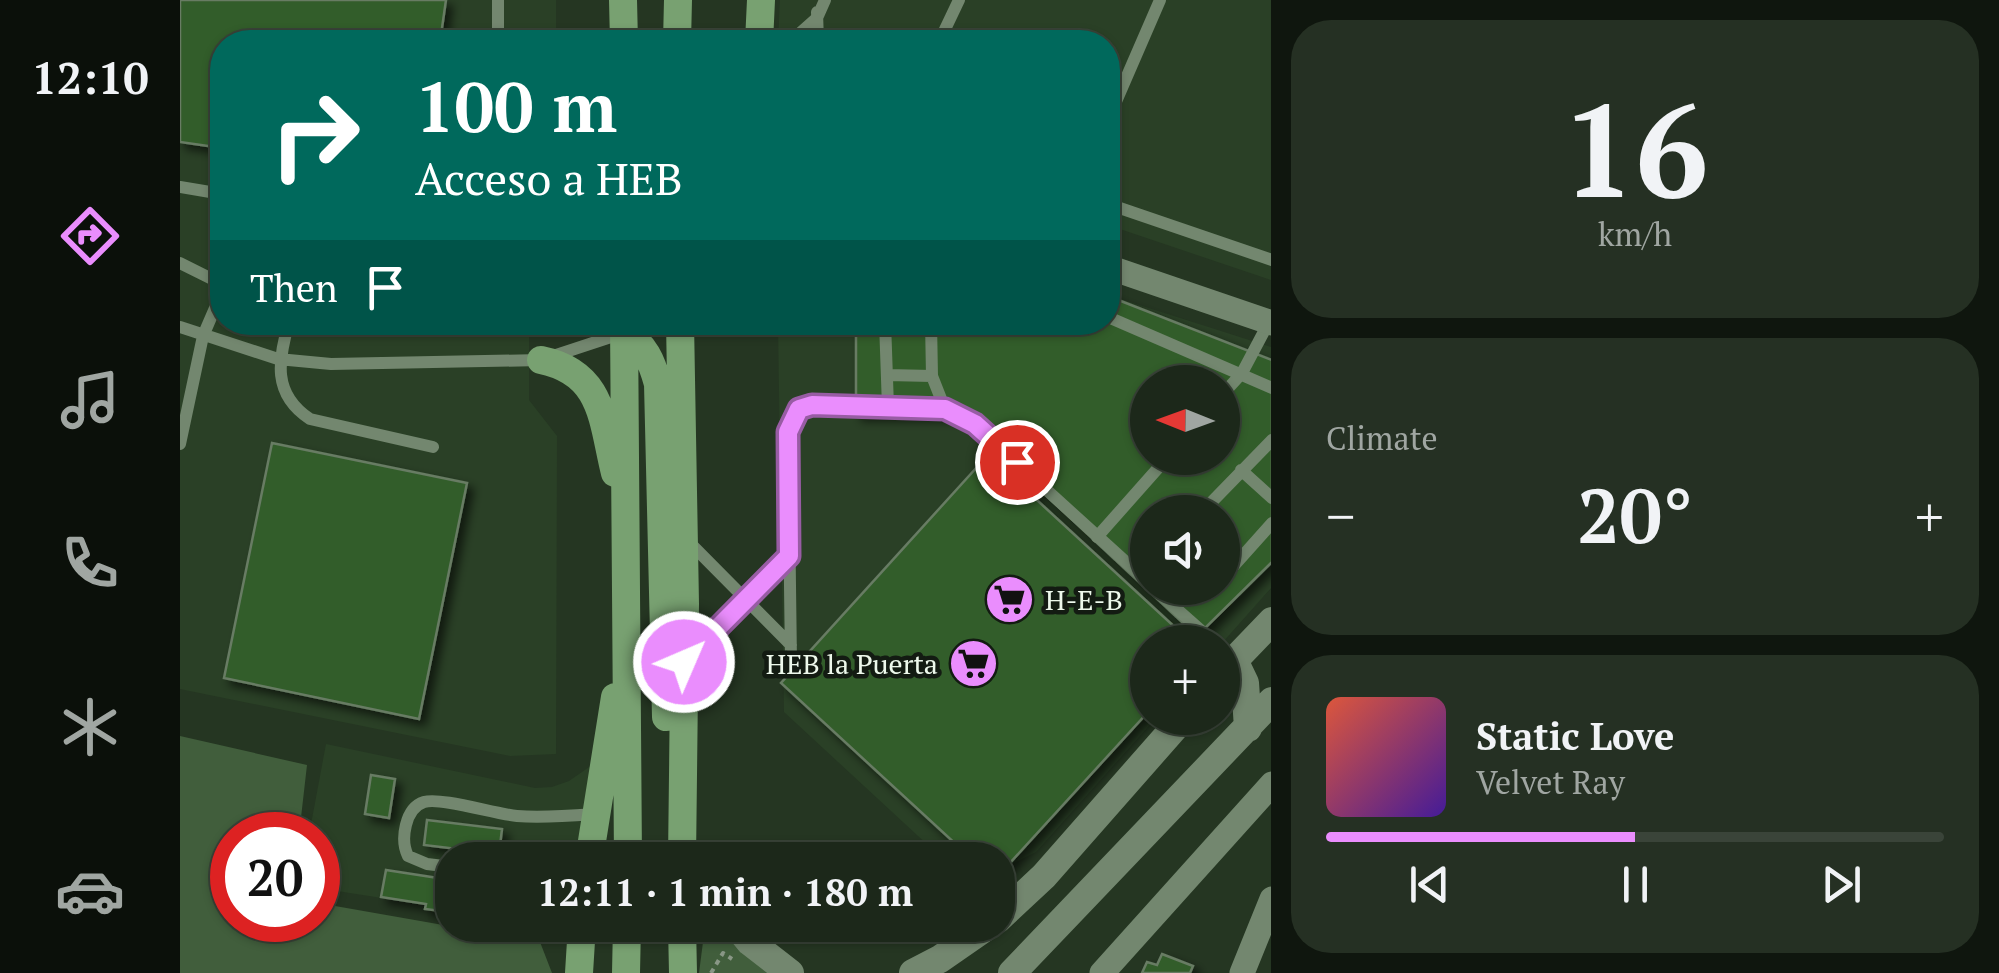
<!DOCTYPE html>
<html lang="en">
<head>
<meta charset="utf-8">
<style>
	body { margin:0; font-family:"PT Serif",serif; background:#253023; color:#f1f3f6; height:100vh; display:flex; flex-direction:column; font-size:38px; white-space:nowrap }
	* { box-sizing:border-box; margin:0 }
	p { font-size:32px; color:#a0a6a2 }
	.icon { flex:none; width:55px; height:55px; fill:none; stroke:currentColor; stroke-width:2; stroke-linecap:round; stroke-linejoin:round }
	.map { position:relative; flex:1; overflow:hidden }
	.panel { display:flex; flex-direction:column; gap:20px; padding:20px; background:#0f160e; width:728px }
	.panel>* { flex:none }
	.hud { position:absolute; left:30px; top:30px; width:910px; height:305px; border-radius:40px; box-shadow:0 2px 8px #0004,0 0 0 2px #3a4439; background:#00695c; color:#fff; overflow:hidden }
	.needle { width:65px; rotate:271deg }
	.fabs { position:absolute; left:950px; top:365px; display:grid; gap:20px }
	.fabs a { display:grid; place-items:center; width:110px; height:110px; border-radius:50%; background:#1c281a; box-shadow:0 2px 8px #0004,0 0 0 2px #3a4439; font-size:50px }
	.speed { position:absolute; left:30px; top:812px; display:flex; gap:20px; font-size:50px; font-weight:700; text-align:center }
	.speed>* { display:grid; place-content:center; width:130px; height:130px; border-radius:50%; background:#1c281a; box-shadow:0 2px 8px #0004,0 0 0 2px #3a4439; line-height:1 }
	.speed .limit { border:15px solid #d22; background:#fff; color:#111 }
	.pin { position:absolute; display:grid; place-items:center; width:85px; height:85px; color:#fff; margin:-42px; border:5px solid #fff; border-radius:50%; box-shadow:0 2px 10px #0007 }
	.me { position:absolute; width:110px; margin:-55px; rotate:45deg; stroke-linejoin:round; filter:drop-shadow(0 0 8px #0008) }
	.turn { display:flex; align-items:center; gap:35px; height:210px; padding:0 40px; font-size:45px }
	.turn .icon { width:130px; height:130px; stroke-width:2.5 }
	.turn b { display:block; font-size:70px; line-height:85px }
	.then { display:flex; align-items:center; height:95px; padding:0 40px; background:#0003; gap:20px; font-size:38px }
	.big { font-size:75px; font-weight:600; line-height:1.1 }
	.panel .tile { flex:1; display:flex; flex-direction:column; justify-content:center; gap:15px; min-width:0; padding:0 35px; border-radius:40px; background:#253023 }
	.panel .dial { align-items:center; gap:0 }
	.dial b { font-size:130px; line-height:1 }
	.song { display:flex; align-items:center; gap:30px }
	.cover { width:120px; height:120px; border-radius:15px; background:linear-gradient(135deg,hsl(10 70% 55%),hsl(260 70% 35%)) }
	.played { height:10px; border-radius:5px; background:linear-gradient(90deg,#ea8dfd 50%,#3a4439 50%) }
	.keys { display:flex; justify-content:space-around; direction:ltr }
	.heat { display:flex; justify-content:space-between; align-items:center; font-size:55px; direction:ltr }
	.trip { position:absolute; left:255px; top:842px; width:580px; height:100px; border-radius:40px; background:#1c281a; box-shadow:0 2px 8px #0004,0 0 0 2px #3a4439; font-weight:600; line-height:100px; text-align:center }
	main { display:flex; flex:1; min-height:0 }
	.tab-bar { display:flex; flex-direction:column; width:180px; justify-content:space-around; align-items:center; background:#0b100a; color:#a0a6a2 }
	.tab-bar .icon { width:70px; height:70px }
	.tab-bar .selected { color:#ea8dfd }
	.tab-bar b { font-size:45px; color:#f1f3f6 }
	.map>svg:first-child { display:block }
</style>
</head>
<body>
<main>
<nav class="tab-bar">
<b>12:10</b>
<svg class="icon selected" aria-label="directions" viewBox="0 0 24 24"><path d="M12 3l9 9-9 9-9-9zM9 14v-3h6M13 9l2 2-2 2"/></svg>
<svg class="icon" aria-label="music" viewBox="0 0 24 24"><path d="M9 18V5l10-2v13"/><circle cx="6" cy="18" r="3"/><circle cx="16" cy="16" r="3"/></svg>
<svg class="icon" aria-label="phone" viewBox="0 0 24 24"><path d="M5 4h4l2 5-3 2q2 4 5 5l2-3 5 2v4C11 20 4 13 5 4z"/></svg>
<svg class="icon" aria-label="climate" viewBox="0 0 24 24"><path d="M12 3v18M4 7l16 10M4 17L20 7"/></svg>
<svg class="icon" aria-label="car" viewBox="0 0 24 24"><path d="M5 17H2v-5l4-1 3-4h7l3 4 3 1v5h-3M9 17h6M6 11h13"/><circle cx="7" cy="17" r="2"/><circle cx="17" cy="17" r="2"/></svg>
</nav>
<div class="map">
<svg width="1092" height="973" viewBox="0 0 1092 973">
	<defs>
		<filter id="shadow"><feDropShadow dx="6" dy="6" stdDeviation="5" flood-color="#0009"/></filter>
	</defs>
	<rect width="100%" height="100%" fill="#253622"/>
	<path fill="#2a4026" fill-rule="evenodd" d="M0,0H376V42H42V322L349,323V400L377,436L376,754L330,756L0,689Z
		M600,0H1091V280L928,225V42H598Z
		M928,295L1091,347V588L1042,643L968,642V718H976L856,852L818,871V860H764L604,712L598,326L636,322H928ZM968,382H1042V458H968ZM968,512H1042V588H968Z
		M146,744L355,788L372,787L389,781L415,763L403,860H272V909L138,888V835H129Z"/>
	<path fill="#415e3c" d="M0,736L127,765L119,835H52V920H138V903L360,942L372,973H0Z
		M542,935L598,973H519L523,942Z"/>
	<path fill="#325d2a" stroke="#677b64" stroke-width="2.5" fill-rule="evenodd" filter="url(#shadow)" d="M0,0H266L260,42H42V148L0,142Z
		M928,296L1092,360V562L1017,636L779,414H676V322H928ZM968,382H1042V458H968ZM968,512H1042V588H968Z
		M92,443L287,483L239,719L44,678Z
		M808,455L1011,642H968V712L818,876V860H793L601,683Z
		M191,775L215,779L209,818L185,814Z
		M247,820L322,829L319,854L244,845Z
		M206,870L258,878V875L272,877V909L269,912L245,909L246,904L201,897Z
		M982,954L1013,966L1010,973H962L967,962L977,965Z"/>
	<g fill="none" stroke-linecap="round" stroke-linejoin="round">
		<path stroke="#899786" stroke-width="4" stroke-dasharray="5 5" stroke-linecap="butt" d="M531,973L543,953L552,959"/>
		<path stroke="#73876f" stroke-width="12" d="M637,12L638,42
			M318,42V0
			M610,42L637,18L645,0
			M759,42L779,0
			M928,120L980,0
			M0,187L42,194
			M928,204L1092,260
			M0,263L42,284
			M928,317L1092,388
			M109,322C98,360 92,394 130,419L253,447
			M411,322L442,332
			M705,322L708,407
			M751,322L752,376L765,409
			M0,327L98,359L151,364L361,360L443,333
			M707,375L752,376
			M1042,395L1062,373L1089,322
			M0,444L23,336L42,292
			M1061,470L1092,498
			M1022,512L1092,440
			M917,537L987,458
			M507,540L611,645
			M1042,579L1092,523
			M973,588L1034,642
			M509,657L609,556
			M611,662L608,433L614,414L624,406L765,409L795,425L968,582
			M272,867L247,864L228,856C220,840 225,808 244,802C261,797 315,814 337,816C363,818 388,816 415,814"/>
		<path stroke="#73876f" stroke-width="25" d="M928,267L1092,323
			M922,973L1092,784
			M1062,973L1092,899"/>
		<path stroke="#73876f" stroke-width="28" d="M1054,660L1065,683L1068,728
			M1042,673L1092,621
			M818,919L864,876L1003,718
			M556,925L570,942L610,973
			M733,973L760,959L809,925
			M832,973L1092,701"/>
		<path stroke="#78a171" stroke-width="28" d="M443,0L444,42
			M497,42L498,0
			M579,42L581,0
			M444,322L448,860
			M500,322L505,604L502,860
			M444,333C465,344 472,362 478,384L486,717
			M361,360C424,373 422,421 435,473
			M409,860L435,697
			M502,925L503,973
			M399,973L402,925
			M446,973L447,925"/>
	</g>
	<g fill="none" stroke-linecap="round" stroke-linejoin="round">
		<defs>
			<path id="route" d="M504,662L609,556L608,432L619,409L632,405L765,409L795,424L837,462"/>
		</defs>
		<use href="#route" stroke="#985ca4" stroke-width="25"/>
		<use href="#route" stroke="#ea8dfd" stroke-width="18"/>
	</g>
	<defs>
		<symbol id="supermarket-disc" viewBox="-11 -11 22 22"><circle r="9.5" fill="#ea8dfd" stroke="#131b12"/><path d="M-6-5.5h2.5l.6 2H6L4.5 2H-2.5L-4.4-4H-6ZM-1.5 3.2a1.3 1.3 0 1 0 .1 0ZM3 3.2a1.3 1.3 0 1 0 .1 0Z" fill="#111"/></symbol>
	</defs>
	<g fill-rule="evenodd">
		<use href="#supermarket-disc" x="802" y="572" width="55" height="55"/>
		<use href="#supermarket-disc" x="766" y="636" width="55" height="55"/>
	</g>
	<g text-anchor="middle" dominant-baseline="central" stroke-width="9" stroke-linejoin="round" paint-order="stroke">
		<g font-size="28" fill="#edf8eb" stroke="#131b12" text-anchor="start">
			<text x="865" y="599">H-E-B</text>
			<text x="758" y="663" text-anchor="end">HEB la Puerta</text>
		</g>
	</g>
</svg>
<div class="fabs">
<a><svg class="needle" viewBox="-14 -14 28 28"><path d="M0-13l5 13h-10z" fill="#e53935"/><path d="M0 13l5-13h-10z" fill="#a0a6a2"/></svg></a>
<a><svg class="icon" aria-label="sound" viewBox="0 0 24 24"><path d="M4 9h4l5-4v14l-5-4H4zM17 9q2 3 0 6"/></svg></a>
<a>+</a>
</div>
<div class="speed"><div class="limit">20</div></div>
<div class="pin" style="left:837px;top:462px;background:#d93025"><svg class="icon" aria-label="arrive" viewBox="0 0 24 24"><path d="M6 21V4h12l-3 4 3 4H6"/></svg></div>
<svg class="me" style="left:504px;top:662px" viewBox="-20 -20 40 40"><circle r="17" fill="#ea8dfd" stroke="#fff" stroke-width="3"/><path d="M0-11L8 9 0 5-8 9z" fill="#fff"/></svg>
<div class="trip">12:11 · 1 min · 180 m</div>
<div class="hud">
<div class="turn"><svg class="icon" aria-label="right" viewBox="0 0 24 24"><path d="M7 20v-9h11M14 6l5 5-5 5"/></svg><div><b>100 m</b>Acceso a HEB</div></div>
<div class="then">Then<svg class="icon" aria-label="arrive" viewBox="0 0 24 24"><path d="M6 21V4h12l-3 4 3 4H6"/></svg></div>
</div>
</div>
<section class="panel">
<div class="tile dial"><b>16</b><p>km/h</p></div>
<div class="tile"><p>Climate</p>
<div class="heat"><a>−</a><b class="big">20°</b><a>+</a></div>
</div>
<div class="tile">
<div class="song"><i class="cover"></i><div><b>Static Love</b><p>Velvet Ray</p></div></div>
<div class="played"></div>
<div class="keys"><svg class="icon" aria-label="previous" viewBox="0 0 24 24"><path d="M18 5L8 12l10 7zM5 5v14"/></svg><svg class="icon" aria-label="pause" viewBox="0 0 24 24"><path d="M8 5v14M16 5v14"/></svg><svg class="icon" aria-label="next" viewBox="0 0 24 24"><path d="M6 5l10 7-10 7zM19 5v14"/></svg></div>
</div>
</section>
</main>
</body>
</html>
